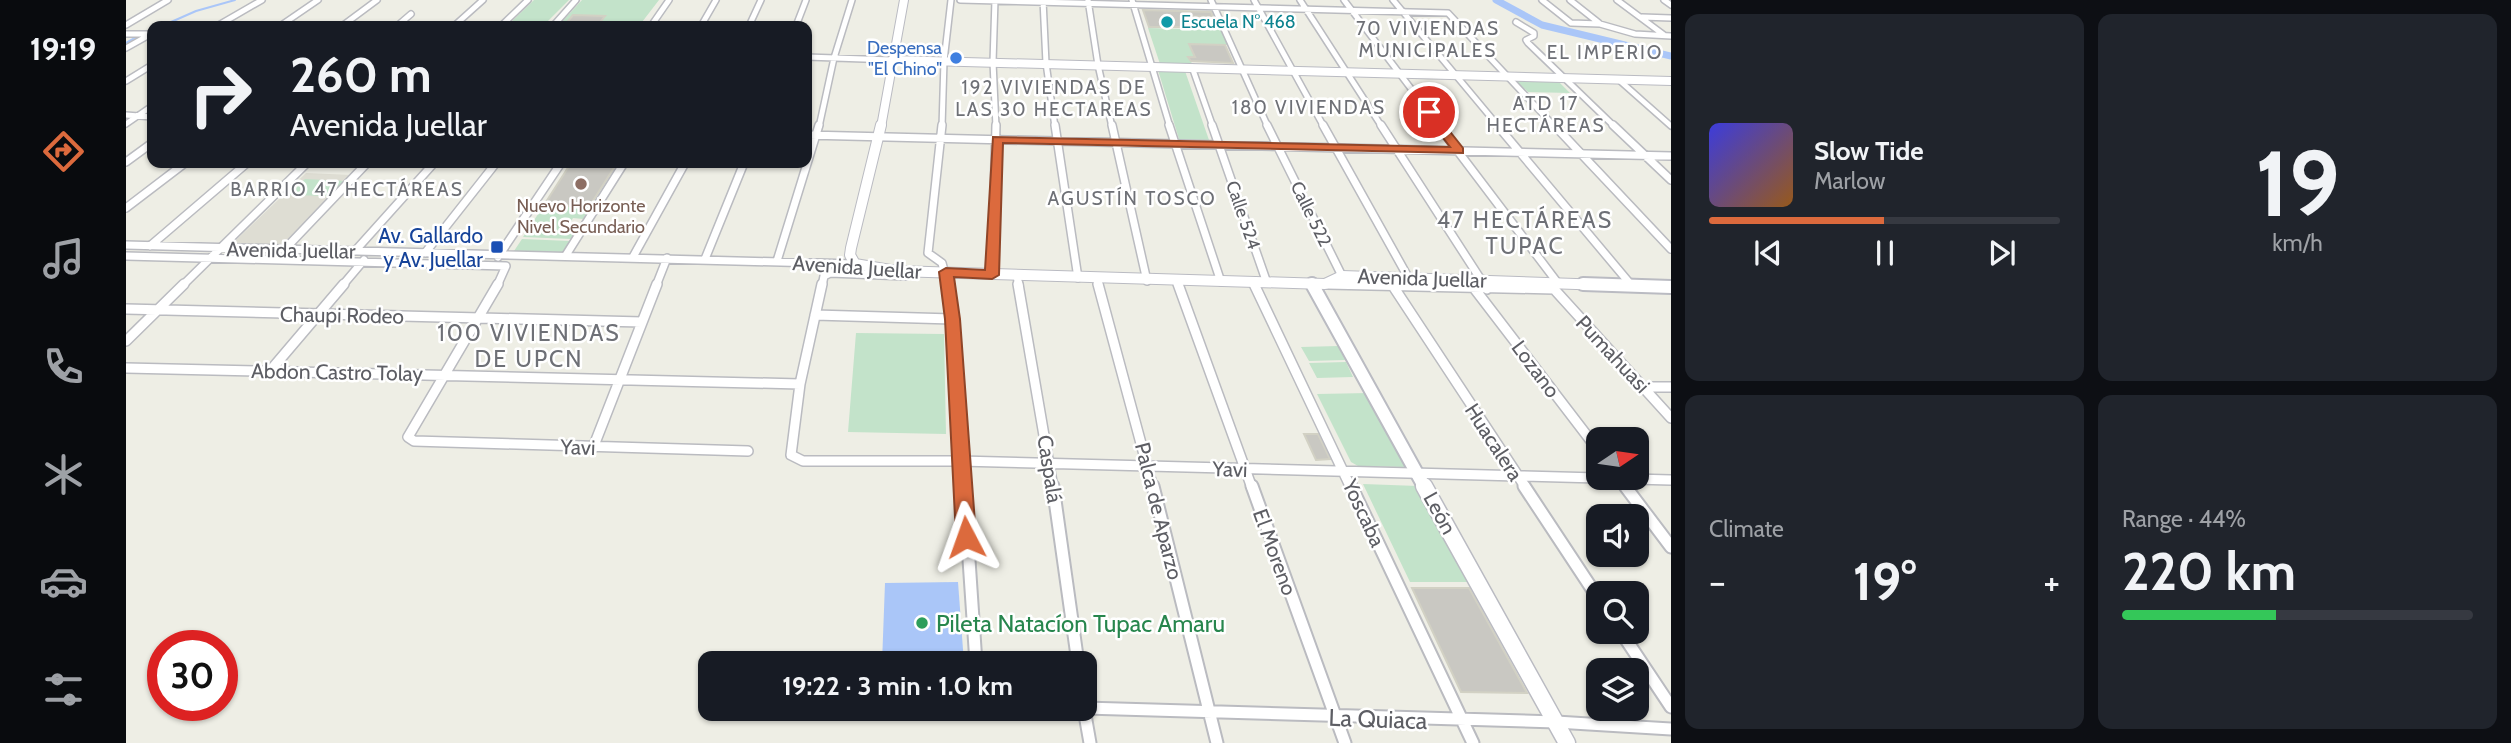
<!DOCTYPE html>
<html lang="en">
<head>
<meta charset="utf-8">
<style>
	body { margin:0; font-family:Cabin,sans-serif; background:#20242c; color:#f1f3f6; height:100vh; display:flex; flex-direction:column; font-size:26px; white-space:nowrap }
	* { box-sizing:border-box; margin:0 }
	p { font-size:23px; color:#9ea1a6 }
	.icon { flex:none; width:38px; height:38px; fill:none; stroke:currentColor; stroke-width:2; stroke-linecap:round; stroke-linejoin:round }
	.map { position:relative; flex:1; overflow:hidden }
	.side { display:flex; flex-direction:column; gap:14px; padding:14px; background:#0d0f14; width:840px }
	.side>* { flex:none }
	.top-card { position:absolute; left:21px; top:21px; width:665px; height:147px; border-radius:14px; box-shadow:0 2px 5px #0004; background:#171b24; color:#f1f3f6; overflow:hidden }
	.needle { width:46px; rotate:77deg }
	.tools { position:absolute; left:1460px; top:427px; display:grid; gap:14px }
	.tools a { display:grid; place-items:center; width:63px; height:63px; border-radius:14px; background:#171b24; box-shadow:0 2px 5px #0004; font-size:35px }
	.speed { position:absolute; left:21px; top:630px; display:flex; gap:14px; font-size:35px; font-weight:700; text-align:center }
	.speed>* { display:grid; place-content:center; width:91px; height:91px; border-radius:50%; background:#171b24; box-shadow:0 2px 5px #0004; line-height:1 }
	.speed .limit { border:10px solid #d22; background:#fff; color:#111 }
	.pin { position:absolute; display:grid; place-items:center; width:60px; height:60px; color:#fff; margin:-30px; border:4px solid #fff; border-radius:50%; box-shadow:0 2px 7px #0007 }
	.me { position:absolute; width:77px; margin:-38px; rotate:356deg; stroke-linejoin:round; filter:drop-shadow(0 0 5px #0008) }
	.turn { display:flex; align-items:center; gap:24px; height:147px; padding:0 28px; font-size:32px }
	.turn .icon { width:91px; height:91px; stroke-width:2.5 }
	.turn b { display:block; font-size:49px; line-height:60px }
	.big { font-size:52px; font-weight:700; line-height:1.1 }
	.side .widget { flex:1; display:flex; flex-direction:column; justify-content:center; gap:10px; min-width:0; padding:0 24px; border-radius:14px; background:#20242c }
	.side .dial { align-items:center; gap:0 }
	.dial b { font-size:91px; line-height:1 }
	.song { display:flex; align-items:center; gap:21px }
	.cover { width:84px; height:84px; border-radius:10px; background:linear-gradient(135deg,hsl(240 70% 55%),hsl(30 70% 35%)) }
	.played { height:7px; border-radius:4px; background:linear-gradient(90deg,#dc6a3d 50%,#363941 50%) }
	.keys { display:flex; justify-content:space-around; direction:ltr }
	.heat { display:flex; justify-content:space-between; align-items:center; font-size:38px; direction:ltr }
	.charge { height:10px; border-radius:5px; background:linear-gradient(90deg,#34c759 44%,#363941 0) }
	.side .tiles { flex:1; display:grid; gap:14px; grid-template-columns:repeat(2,1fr) }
	.trip { position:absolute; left:572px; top:651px; width:399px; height:70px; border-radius:14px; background:#171b24; box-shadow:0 2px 5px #0004; font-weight:700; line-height:70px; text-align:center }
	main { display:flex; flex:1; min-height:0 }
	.tab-bar { display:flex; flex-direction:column; width:126px; justify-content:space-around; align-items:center; background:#090b0e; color:#9ea1a6 }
	.tab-bar .icon { width:49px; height:49px }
	.tab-bar .current { color:#dc6a3d }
	.tab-bar b { font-size:32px; color:#f1f3f6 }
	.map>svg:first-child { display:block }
</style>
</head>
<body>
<main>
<nav class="tab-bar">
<b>19:19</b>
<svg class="icon current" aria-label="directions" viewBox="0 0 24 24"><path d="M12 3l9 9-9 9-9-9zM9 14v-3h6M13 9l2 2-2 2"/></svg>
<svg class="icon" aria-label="music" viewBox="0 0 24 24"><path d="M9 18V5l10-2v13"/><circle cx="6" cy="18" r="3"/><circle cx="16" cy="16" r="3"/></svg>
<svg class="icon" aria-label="phone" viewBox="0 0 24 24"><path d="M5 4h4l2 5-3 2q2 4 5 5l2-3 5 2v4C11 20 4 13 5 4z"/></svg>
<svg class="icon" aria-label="climate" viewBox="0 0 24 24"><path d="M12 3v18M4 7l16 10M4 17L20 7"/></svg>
<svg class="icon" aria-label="car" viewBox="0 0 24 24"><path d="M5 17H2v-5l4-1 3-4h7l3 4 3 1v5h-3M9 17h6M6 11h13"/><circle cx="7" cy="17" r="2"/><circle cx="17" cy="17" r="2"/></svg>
<svg class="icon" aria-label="filters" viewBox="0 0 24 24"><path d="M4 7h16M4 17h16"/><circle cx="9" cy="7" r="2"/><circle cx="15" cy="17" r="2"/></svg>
</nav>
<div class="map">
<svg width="1545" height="743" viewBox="0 0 1545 743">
	<rect width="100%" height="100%" fill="#eeeee5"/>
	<path fill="#deddd3" d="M180,173L226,175L157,246L106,244Z"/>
	<path fill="#c3e3ca" d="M408,0H443L417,26H381Z
		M456,0H533L513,26H432Z
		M1022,28L1095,30L1103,45L1064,44L1082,57H1063L1067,66L1034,64Z
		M1032,70L1059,71L1083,140L1053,139Z
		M1389,80L1432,81L1444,93L1402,92Z
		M179,179L219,181L204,196L162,195Z
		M418,205L464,207L457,219L447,218L442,227L451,228L445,239L397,237Z
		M396,239L444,241L437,252L388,251Z
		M730,333L818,334L820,434L722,432Z
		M1212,346L1219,360L1183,361L1175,347Z
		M1220,362L1227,377L1191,378L1183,363Z
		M1243,393L1282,464L1279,467L1232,466L1225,462L1191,394Z
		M1237,484L1292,486L1345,582H1284Z"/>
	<path fill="#aac6f8" d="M832,582L838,663H756L759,583Z"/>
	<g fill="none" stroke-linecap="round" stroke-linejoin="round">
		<path stroke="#aac6f8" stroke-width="2" d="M36,26L70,11L109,0
			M0,43L12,36"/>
		<path stroke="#aac6f8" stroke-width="7" d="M1370,0L1416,25L1545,56"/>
	</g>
	<path fill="#c9c8c2" stroke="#d2d1c4" stroke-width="2" d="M1017,10L1085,12L1087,17L1058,16L1063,27H1023Z
		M447,15L479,16L471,26H438Z
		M1063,44L1099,45L1107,63L1065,61L1062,57H1069Z
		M445,163H491L463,207L418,205Z
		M1178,434H1192L1204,459L1190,460Z
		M1286,588H1343L1401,693L1335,692Z"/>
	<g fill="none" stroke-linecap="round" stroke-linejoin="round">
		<defs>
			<path id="street-far3" d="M834,0L1322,13L1429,127
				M869,0L867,62L870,127
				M917,0L920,63L929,127
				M962,0L972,65L986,127
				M1006,0L1044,127
				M1085,0L1142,127
				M1128,0L1198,127
				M1174,0L1256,127
				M1218,0L1314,127
				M1267,0L1373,127
				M1416,0L1445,23L1474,24L1509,34L1545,36
				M1444,0L1473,23
				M1491,0L1538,35
				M1538,0L1545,5
				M1516,17L1545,18
				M1390,22L1408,33V36L1400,40L1402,43L1489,127
				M0,25L42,0
				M91,26L136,0
				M154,26L192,0
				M216,26L251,0
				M271,26L285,14
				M328,26L357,0
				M375,26L402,0
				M427,26L450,0
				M525,26L543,0
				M575,26L590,0
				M623,26L635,0
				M670,26L680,0
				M0,34H25
				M0,48L25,34
				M681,57L766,60
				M1066,67L1087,127
				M1493,80L1545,126
				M0,81L26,65
				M0,115L26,117
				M0,124L26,106
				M693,127L708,58L726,0
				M816,127L818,61L825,0"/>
			<path id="street-far2" d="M816,125L802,253L816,263L822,286
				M929,125L952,278
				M986,125L1021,281
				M1043,125L1095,282
				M1086,125L1141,283
				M1141,125L1216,276
				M1197,125L1287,286
				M1255,125L1359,286
				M1312,125L1431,282L1429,286
				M1371,125L1506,286
				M1428,125L1545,249
				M1487,125L1545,180
				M681,135L1545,156
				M0,162L26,143
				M0,208L59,163
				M0,245L729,264
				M24,246L121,163
				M158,250L241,163
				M229,251L308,163
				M299,253L370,163
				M440,255L498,163
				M0,256L380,266L371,286
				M372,257L435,163
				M507,257L559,163
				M579,259L618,163
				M651,261L693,125
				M866,275L870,125
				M891,276L893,286
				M971,279L973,286
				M1051,281L1053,286
				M1128,283L1129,286
				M1199,284L1281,286
				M56,286L181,163
				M216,286L238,260
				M530,286L541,258
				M696,286L698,276L704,273L780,276"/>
			<path id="street-far1" d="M372,284L282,437L288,441L622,451
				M696,284L674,384L665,455L677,461H834L1545,480
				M822,284L838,488
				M892,284L927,488
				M972,284L1027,488
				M1052,284L1126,488
				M1128,284L1225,488
				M1201,284L1428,289
				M1358,284L1361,289
				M1267,286L1400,488
				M1348,288L1472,450
				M1428,289L1430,284
				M1428,289L1545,418
				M0,309L516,322
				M689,315L826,319
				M0,341L58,284
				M0,368L674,384
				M144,371L218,284
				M1518,387H1545
				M467,448L531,284
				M1493,478L1500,488"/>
			<path id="street" d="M838,486L850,663
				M927,486L952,663
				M1027,486L1091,743
				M1126,486L1219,743
				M1225,486L1347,743
				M1398,486L1472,598
				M1499,486L1545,547
				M1495,632L1545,707
				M959,708L1430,722L1545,729
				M958,709L964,743"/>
			<path id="secondary-far3" d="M766,60L1545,81
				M755,127L778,0"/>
			<path id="secondary-far2" d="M755,125L725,248L724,255L729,264L770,271L1199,284L1216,276L1509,286"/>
			<path id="secondary-far1" d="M1186,284L1299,488
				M1457,284L1545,287"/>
			<path id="secondary" d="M1298,486L1441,743"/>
		</defs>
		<use href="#street-far3" stroke="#babbc0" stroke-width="8"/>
		<use href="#street-far2" stroke="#babbc0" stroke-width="10"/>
		<use href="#street-far1" stroke="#babbc0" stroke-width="12"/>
		<use href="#street" stroke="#babbc0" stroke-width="15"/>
		<use href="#secondary-far3" stroke="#babbc2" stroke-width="10"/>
		<use href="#secondary-far2" stroke="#babbc2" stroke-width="12"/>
		<use href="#secondary-far1" stroke="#babbc2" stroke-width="16"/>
		<use href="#secondary" stroke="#babbc2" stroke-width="19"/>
		<use href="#street-far3" stroke="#fff" stroke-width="5"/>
		<use href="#street-far2" stroke="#fff" stroke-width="7"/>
		<use href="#street-far1" stroke="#fff" stroke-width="9"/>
		<use href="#street" stroke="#fff" stroke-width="11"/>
		<use href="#secondary-far3" stroke="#fff" stroke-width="8"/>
		<use href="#secondary-far2" stroke="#fff" stroke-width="10"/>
		<use href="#secondary-far1" stroke="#fff" stroke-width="12"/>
		<use href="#secondary" stroke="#fff" stroke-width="16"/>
	</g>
	<path fill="#dc6a3d" stroke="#8f4528" stroke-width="2" d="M1299,109H1306L1337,148V153L877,143L873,275L866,279L828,277L834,319L850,537L847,542L840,544L833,542L830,537L819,319L813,272L820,268L859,270L867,137L1324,147L1297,112Z"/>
	<circle fill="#0f9aa8" stroke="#fff" stroke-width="2.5" cx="1041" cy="22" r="7"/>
	<circle fill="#3f7fe0" stroke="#fff" stroke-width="2.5" cx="830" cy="58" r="7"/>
	<circle fill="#8d6e63" stroke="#fff" stroke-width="2.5" cx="455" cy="184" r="7"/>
	<rect fill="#1a4fb4" stroke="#fff" stroke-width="2.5" x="364" y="240" width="14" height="14" rx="3.5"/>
	<circle fill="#2e9e5b" stroke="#fff" stroke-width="2.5" cx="796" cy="623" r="7"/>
	<g text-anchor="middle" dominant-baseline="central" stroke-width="5" stroke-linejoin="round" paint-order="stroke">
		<g font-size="18" fill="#0d838f" stroke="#fff" text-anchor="start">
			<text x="1055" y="22">Escuela N° 468</text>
		</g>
		<g font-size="18" fill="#366cbe" stroke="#fff" text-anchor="end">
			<text x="816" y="48">Despensa<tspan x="816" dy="21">"El Chino"</tspan></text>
		</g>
		<g font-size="18" fill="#785e54" stroke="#fff">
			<text x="455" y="206">Nuevo Horizonte<tspan x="455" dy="21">Nivel Secundario</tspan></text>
		</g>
		<g font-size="18" fill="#5d5e64" stroke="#fff">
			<text transform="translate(1185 214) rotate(64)">Calle 522</text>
			<text transform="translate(1117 215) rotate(71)">Calle 524</text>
		</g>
		<g font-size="19" letter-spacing="2" fill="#6e7076" stroke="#fff">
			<text x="1302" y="28">70 VIVIENDAS<tspan x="1302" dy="22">MUNICIPALES</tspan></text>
			<text x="1479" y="52">EL IMPERIO</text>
			<text x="928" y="87">192 VIVIENDAS DE<tspan x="928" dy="22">LAS 30 HECTAREAS</tspan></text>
			<text x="1420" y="103">ATD 17<tspan x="1420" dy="22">HECTÁREAS</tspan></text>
			<text x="1183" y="107">180 VIVIENDAS</text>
			<text x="221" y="189">BARRIO 47 HECTÁREAS</text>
			<text x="1006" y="198">AGUSTÍN TOSCO</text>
		</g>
		<g font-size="21" fill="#164399" stroke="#fff" text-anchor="end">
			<text x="357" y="235">Av. Gallardo<tspan x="357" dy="24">y Av. Juellar</tspan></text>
		</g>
		<g font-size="21" fill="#5d5e64" stroke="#fff">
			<text transform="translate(165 250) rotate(1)">Avenida Juellar</text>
			<text transform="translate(731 267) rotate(4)">Avenida Juellar</text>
			<text transform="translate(1296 278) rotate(2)">Avenida Juellar</text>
			<text transform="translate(216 315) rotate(1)">Chaupi Rodeo</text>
			<text transform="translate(1487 354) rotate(47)">Pumahuasi</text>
			<text transform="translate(1410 369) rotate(53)">Lozano</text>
			<text transform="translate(211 372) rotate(1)">Abdon Castro Tolay</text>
			<text transform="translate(1368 442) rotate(57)">Huacalera</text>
			<text transform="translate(452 447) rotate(2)">Yavi</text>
			<text transform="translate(924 469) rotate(81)">Caspalá</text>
			<text transform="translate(1104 469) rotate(2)">Yavi</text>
			<text transform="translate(1033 511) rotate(76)">Palca de Aparzo</text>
			<text transform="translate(1238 513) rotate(65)">Yoscaba</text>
			<text transform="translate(1314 513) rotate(61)">León</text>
			<text transform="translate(1149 552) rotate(70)">El Moreno</text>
		</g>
		<g font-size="23" letter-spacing="2" fill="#6e7076" stroke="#fff">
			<text x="1399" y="220">47 HECTÁREAS<tspan x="1399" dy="26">TUPAC</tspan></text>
			<text x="403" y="333">100 VIVIENDAS<tspan x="403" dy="26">DE UPCN</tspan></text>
		</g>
		<g font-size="24" fill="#27864d" stroke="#fff" text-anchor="start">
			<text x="810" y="623">Pileta Natacíon Tupac Amaru</text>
		</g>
		<g font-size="24" fill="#5d5e64" stroke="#fff">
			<text transform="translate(1252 719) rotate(2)">La Quiaca</text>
		</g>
	</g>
</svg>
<div class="tools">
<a><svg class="needle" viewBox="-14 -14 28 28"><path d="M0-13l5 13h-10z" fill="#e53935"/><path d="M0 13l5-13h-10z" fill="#9ea1a6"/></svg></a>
<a><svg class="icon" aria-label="sound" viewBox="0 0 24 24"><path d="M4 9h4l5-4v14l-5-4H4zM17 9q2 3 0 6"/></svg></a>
<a><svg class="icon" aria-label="search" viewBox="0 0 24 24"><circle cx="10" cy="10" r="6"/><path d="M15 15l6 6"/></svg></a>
<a><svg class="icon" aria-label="layers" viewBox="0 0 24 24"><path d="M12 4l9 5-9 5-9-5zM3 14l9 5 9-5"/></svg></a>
</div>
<div class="speed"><div class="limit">30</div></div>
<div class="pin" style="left:1303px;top:112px;background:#d93025"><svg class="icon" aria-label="arrive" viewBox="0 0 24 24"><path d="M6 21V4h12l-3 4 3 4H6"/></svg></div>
<svg class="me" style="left:840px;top:537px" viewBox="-20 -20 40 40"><path d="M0-17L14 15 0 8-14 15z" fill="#dc6a3d" stroke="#fff" stroke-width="4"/></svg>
<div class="trip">19:22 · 3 min · 1.0 km</div>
<div class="top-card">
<div class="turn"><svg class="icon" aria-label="right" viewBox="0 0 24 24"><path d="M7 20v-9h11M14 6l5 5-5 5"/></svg><div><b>260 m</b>Avenida Juellar</div></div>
</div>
</div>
<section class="side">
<div class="tiles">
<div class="widget">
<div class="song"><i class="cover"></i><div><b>Slow Tide</b><p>Marlow</p></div></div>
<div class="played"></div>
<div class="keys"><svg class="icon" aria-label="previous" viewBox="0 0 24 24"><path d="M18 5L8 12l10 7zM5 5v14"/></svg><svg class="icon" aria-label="pause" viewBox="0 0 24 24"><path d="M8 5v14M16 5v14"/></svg><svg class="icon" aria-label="next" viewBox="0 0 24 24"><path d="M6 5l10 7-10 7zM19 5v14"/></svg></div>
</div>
<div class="widget dial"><b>19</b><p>km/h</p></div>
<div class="widget"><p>Climate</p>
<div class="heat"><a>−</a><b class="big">19°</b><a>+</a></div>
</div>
<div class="widget"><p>Range · 44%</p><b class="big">220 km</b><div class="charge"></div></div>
</div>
</section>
</main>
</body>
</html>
